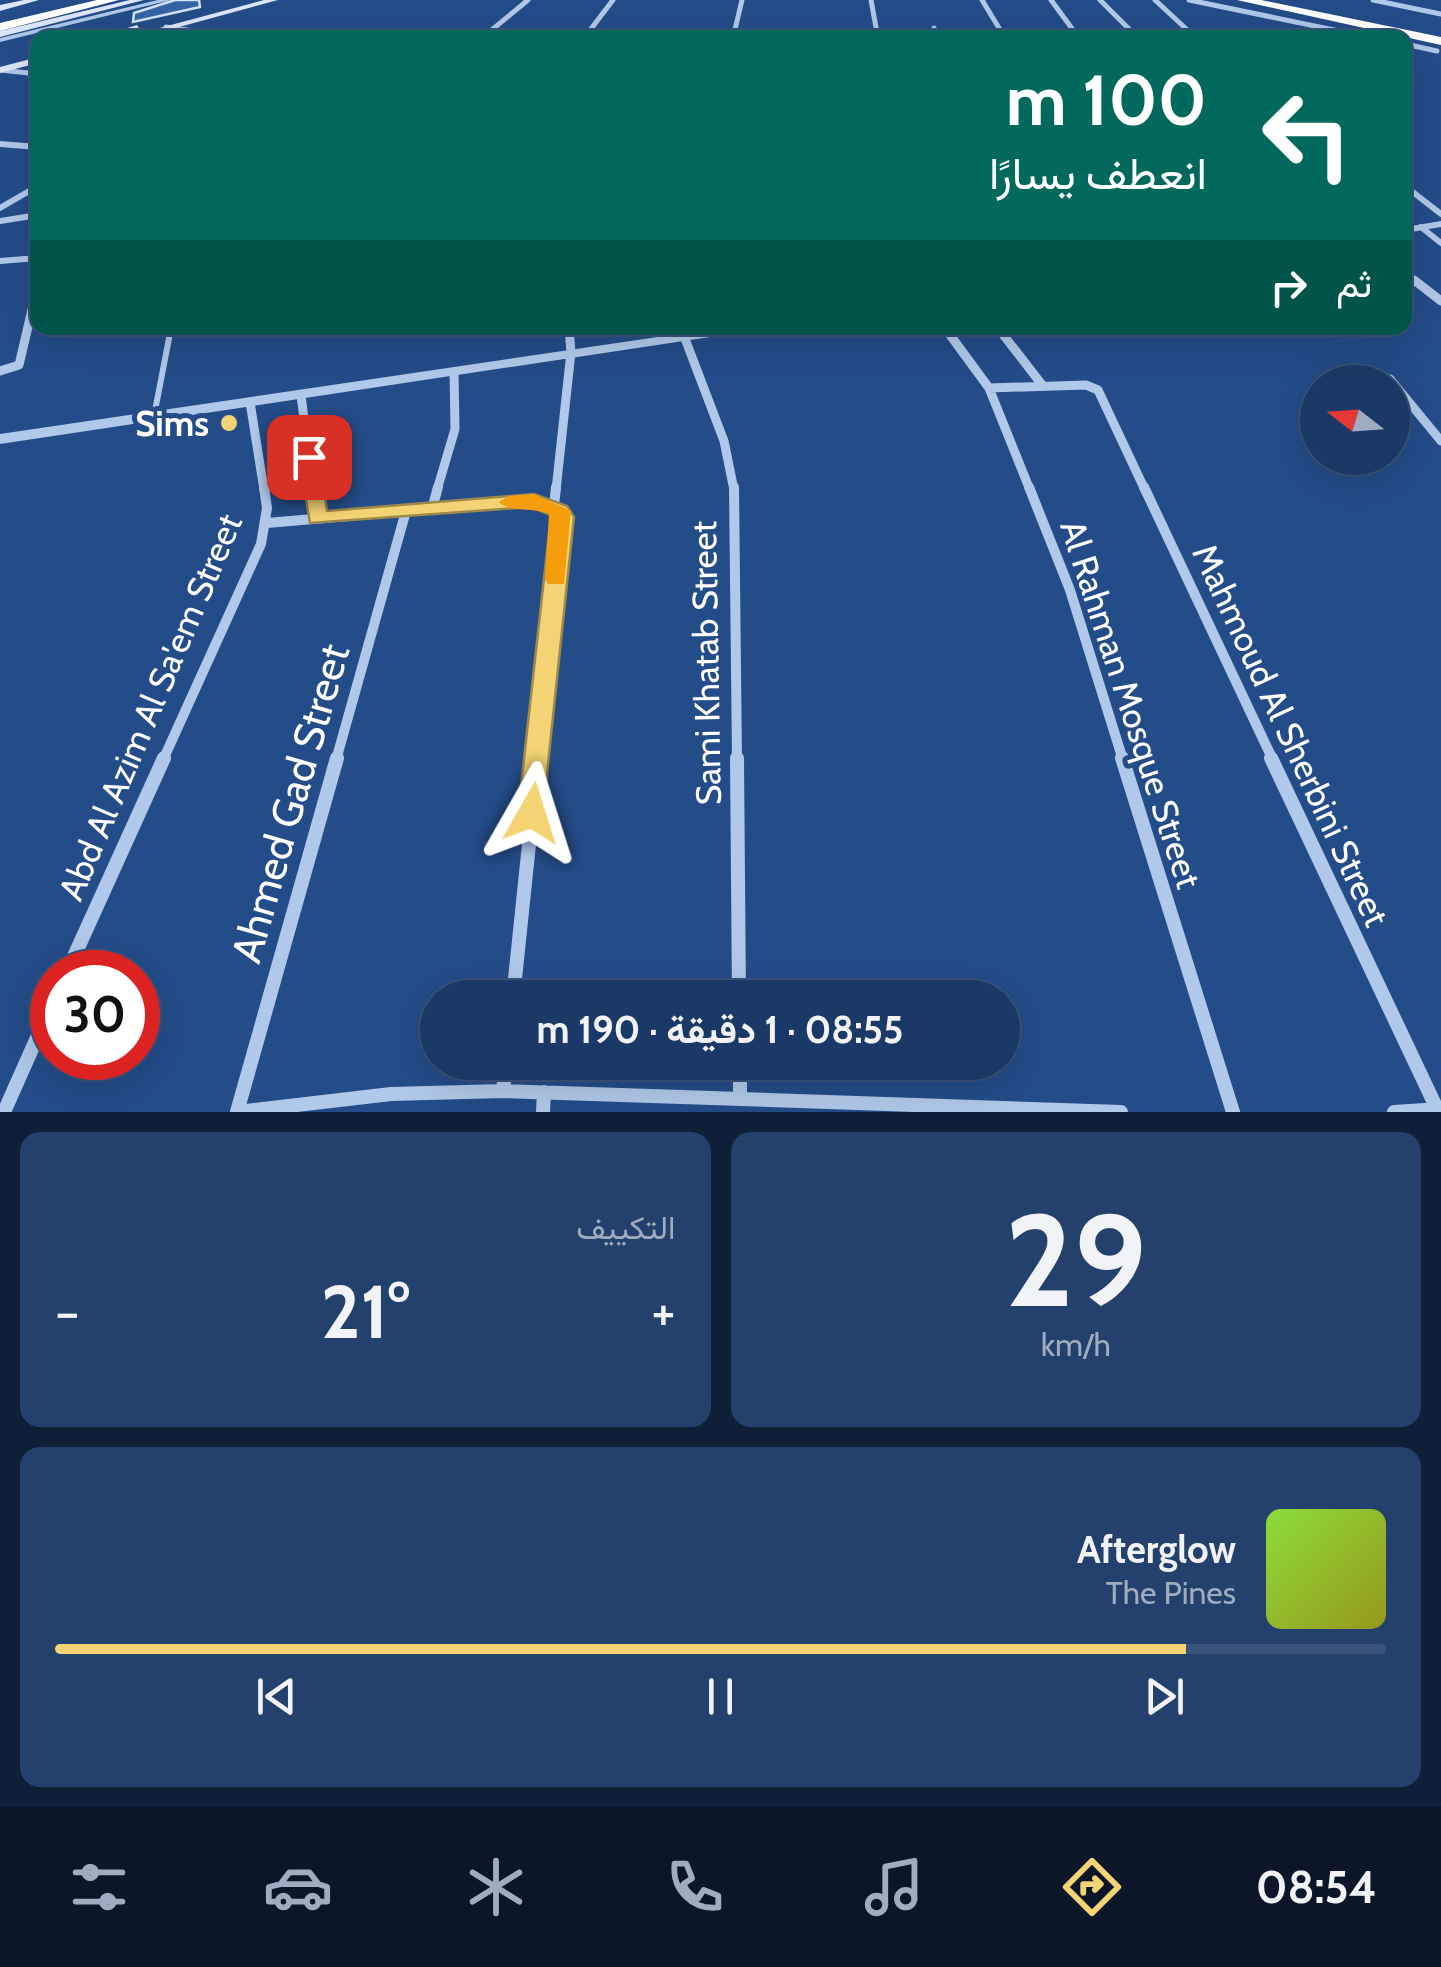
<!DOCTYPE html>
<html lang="ar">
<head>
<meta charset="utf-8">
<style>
	body { margin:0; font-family:Cabin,Vazirmatn,sans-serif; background:#24406c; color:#f1f3f6; direction:rtl; height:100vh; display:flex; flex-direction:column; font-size:38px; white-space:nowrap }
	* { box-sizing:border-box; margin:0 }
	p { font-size:32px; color:#a0acbf }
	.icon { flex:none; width:55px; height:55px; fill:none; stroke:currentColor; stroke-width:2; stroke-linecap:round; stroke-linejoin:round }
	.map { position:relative; height:1112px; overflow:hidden; direction:ltr }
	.sheet { display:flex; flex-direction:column; gap:20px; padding:20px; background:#0f1f38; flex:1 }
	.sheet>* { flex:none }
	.top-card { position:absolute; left:30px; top:30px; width:1382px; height:305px; border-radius:20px; box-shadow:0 10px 40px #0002,0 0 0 2px #39537a; direction:rtl; background:#00695c; color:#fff; overflow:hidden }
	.needle { width:65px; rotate:287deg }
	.fabs { position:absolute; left:1300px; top:365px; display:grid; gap:20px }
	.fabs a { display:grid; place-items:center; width:110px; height:110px; border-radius:50%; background:#1b3966; box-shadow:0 10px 40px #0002,0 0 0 2px #39537a; font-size:50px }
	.speed { position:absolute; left:30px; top:950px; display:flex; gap:20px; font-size:50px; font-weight:700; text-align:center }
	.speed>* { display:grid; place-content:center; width:130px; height:130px; border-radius:50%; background:#1b3966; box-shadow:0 10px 40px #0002,0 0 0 2px #39537a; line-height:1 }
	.speed .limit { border:15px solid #d22; background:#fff; color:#111 }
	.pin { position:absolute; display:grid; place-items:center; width:85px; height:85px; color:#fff; margin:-42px; border-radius:20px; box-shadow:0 5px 15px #0006 }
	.me { position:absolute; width:110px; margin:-55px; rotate:6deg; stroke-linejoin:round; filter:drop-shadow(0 0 8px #0008) }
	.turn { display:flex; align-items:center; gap:35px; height:210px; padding:0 40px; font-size:45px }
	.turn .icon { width:130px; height:130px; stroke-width:2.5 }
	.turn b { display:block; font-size:70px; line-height:85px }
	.then { display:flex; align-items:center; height:95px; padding:0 40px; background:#0003; gap:20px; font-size:38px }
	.big { font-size:75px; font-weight:700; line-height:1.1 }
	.sheet .widget { flex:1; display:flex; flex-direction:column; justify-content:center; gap:15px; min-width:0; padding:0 35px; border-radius:20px; background:#24406c }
	.sheet .dial { align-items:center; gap:0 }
	.dial b { font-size:130px; line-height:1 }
	.song { display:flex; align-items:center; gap:30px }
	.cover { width:120px; height:120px; border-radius:15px; background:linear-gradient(135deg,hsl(90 70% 55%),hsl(60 70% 35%)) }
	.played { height:10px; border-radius:5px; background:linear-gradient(90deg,#f3d374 85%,#39537a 85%) }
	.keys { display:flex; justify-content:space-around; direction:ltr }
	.heat { display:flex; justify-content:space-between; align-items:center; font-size:55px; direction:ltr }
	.sheet .tiles { flex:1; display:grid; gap:20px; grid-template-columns:1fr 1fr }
	.widget:last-child { grid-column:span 2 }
	.trip { position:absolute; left:420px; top:980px; width:600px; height:100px; border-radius:50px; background:#1b3966; box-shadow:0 10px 40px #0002,0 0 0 2px #39537a; font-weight:700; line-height:100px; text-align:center; direction:rtl }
	.dock { display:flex; height:160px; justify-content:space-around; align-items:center; background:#0b1729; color:#a0acbf }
	.dock .icon { width:70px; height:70px }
	.dock .current { color:#f3d374 }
	.dock b { font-size:45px; color:#f1f3f6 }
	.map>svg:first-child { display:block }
</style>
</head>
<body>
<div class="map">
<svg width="1441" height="1112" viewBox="0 0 1441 1112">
	<rect width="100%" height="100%" fill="#244c88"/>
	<path fill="#3563a5" stroke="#d4e3f7" stroke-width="2.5" d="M175,0H199L200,7L133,22L134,13Z"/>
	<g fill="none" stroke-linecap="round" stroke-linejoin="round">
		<path stroke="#b0c8e9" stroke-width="6" d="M154,416L171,328"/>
		<path stroke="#b0c8e9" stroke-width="5" d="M871,0L878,38
			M982,0L1005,38
			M1051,0L1079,38
			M1100,0L1138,38
			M1155,0L1196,38
			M1189,0L1373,38
			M1373,0L1441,14
			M166,27L243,38
			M934,28L938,38
			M482,38L528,0
			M584,38L613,0
			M733,38L742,0
			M1405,44L1437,51
			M0,70L38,74"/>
		<path stroke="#b0c8e9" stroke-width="6" d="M0,144L38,147
			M1405,186L1441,214
			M0,208L38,186
			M0,221L38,215
			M1421,227L1441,243
			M0,261L38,258
			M1405,273L1417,282"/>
		<path stroke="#b0c8e9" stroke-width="9" d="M1414,280L1441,301
			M662,328L664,339
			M945,328L989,388L1030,490
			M998,328L1043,386
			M684,336L724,441L734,490
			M0,371L19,365L38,284
			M1390,379L1441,441
			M989,388L1086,385L1098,390L1145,490
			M301,395L313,490
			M250,402L264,490
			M437,490L455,429L454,372
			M556,490L571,352L569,328"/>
		<path stroke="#b0c8e9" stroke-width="10" d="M313,487L317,519
			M734,487L737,760
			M1029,487L1070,590L1123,760
			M1144,487L1273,760
			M554,506L556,487
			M432,509L438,487
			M267,523L534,500L560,511L563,517L538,760
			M163,760L261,544L267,508L264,487
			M336,760L406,511"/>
		<path stroke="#b0c8e9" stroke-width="14" d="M737,758L739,998
			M1122,758L1233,1112
			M1271,758L1437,1109
			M67,972L164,758
			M513,998L538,758
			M740,1062V1099
			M503,1091L506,1062
			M4,1112L52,1004
			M237,1112L391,1094L503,1091L1121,1112
			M237,1112L337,758
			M543,1112L544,1092
			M1394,1112L1440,1109"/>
		<path fill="#b0c8e9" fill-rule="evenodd" d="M158,0H171L0,42V38Z
			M1441,221V227L1405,233V227Z
			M719,328H750L743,332L0,444V434Z"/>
		<path fill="#dbe6f8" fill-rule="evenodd" d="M24,0H39L0,11V5Z
			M130,0H144L0,37V31Z
			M264,0H278L139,38H122Z
			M137,25L140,30L111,38H95Z
			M38,57V63L0,73V67Z"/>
		<path fill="#fff" fill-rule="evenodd" d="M97,0H119L0,31V23Z
			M1237,0H1261L1441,37V45Z"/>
	</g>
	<path fill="#f3d374" stroke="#9e894b" stroke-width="2.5" d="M309,451L319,457L327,511L534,494L567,506L574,517L542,821H522L518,813L551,515L531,507L310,523L299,457Z"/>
	<path fill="#f59e0b" d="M534,494L571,511L564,584H548L545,579L549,514C533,507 510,513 499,502L509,496Z"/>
	<circle fill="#f3d374" stroke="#244c88" stroke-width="4" cx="229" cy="423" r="10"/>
	<g text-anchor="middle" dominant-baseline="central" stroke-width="10" stroke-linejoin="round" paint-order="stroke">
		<g font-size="35" font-weight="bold" fill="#fff" stroke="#244c88" text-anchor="end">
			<text x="209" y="423">Sims</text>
		</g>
		<g font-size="35" fill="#fff" stroke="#244c88">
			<text transform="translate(706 663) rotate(-91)">Sami Khatab Street</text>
			<text transform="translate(1131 704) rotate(72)">Al Rahman Mosque Street</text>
			<text transform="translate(150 707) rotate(-67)">Abd Al Azim Al Sa'em Street</text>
			<text transform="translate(1291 735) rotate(65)">Mahmoud Al Sherbini Street</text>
		</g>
		<g font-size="42" fill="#fff" stroke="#244c88">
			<text transform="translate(290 803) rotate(-74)">Ahmed Gad Street</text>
		</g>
	</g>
</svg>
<div class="fabs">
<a><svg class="needle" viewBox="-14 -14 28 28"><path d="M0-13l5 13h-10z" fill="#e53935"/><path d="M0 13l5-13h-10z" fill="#a0acbf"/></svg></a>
</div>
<div class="speed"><div class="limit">30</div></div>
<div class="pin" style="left:309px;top:457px;background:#d93025"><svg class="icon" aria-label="arrive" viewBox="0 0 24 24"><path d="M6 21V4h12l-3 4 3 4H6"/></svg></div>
<svg class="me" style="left:532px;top:813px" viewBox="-20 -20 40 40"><path d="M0-17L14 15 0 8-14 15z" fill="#f3d374" stroke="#fff" stroke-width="4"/></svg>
<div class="trip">08:55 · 1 دقيقة · 190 m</div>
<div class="top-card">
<div class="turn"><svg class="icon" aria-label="left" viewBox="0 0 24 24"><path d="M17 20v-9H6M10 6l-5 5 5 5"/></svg><div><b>100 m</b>انعطف يسارًا</div></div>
<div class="then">ثم<svg class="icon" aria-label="right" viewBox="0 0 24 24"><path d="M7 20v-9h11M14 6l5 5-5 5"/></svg></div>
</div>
</div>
<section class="sheet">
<div class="tiles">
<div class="widget dial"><b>29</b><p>km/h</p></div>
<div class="widget"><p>التكييف</p>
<div class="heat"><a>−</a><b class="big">21°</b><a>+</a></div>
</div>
<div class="widget">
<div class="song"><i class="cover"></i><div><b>Afterglow</b><p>The Pines</p></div></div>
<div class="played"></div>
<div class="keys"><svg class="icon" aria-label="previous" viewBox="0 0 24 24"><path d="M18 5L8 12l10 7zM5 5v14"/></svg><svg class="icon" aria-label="pause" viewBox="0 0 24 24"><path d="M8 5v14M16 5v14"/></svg><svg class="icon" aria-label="next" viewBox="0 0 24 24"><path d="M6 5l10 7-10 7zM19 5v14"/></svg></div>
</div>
</div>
</section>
<nav class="dock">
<b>08:54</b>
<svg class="icon current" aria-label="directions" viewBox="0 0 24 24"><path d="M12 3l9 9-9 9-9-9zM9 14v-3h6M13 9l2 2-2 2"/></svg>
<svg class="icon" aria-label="music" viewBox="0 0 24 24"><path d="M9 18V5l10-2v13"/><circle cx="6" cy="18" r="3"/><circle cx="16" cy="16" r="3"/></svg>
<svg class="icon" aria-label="phone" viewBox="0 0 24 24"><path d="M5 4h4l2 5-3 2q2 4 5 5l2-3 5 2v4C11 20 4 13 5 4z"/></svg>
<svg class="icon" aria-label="climate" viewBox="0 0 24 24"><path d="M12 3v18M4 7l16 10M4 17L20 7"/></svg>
<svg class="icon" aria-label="car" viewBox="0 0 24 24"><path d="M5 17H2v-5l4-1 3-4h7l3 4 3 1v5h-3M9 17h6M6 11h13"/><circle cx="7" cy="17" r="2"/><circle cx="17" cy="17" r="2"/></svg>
<svg class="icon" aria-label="filters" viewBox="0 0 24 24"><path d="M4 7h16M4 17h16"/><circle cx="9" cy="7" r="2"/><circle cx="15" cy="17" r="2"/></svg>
</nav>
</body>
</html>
